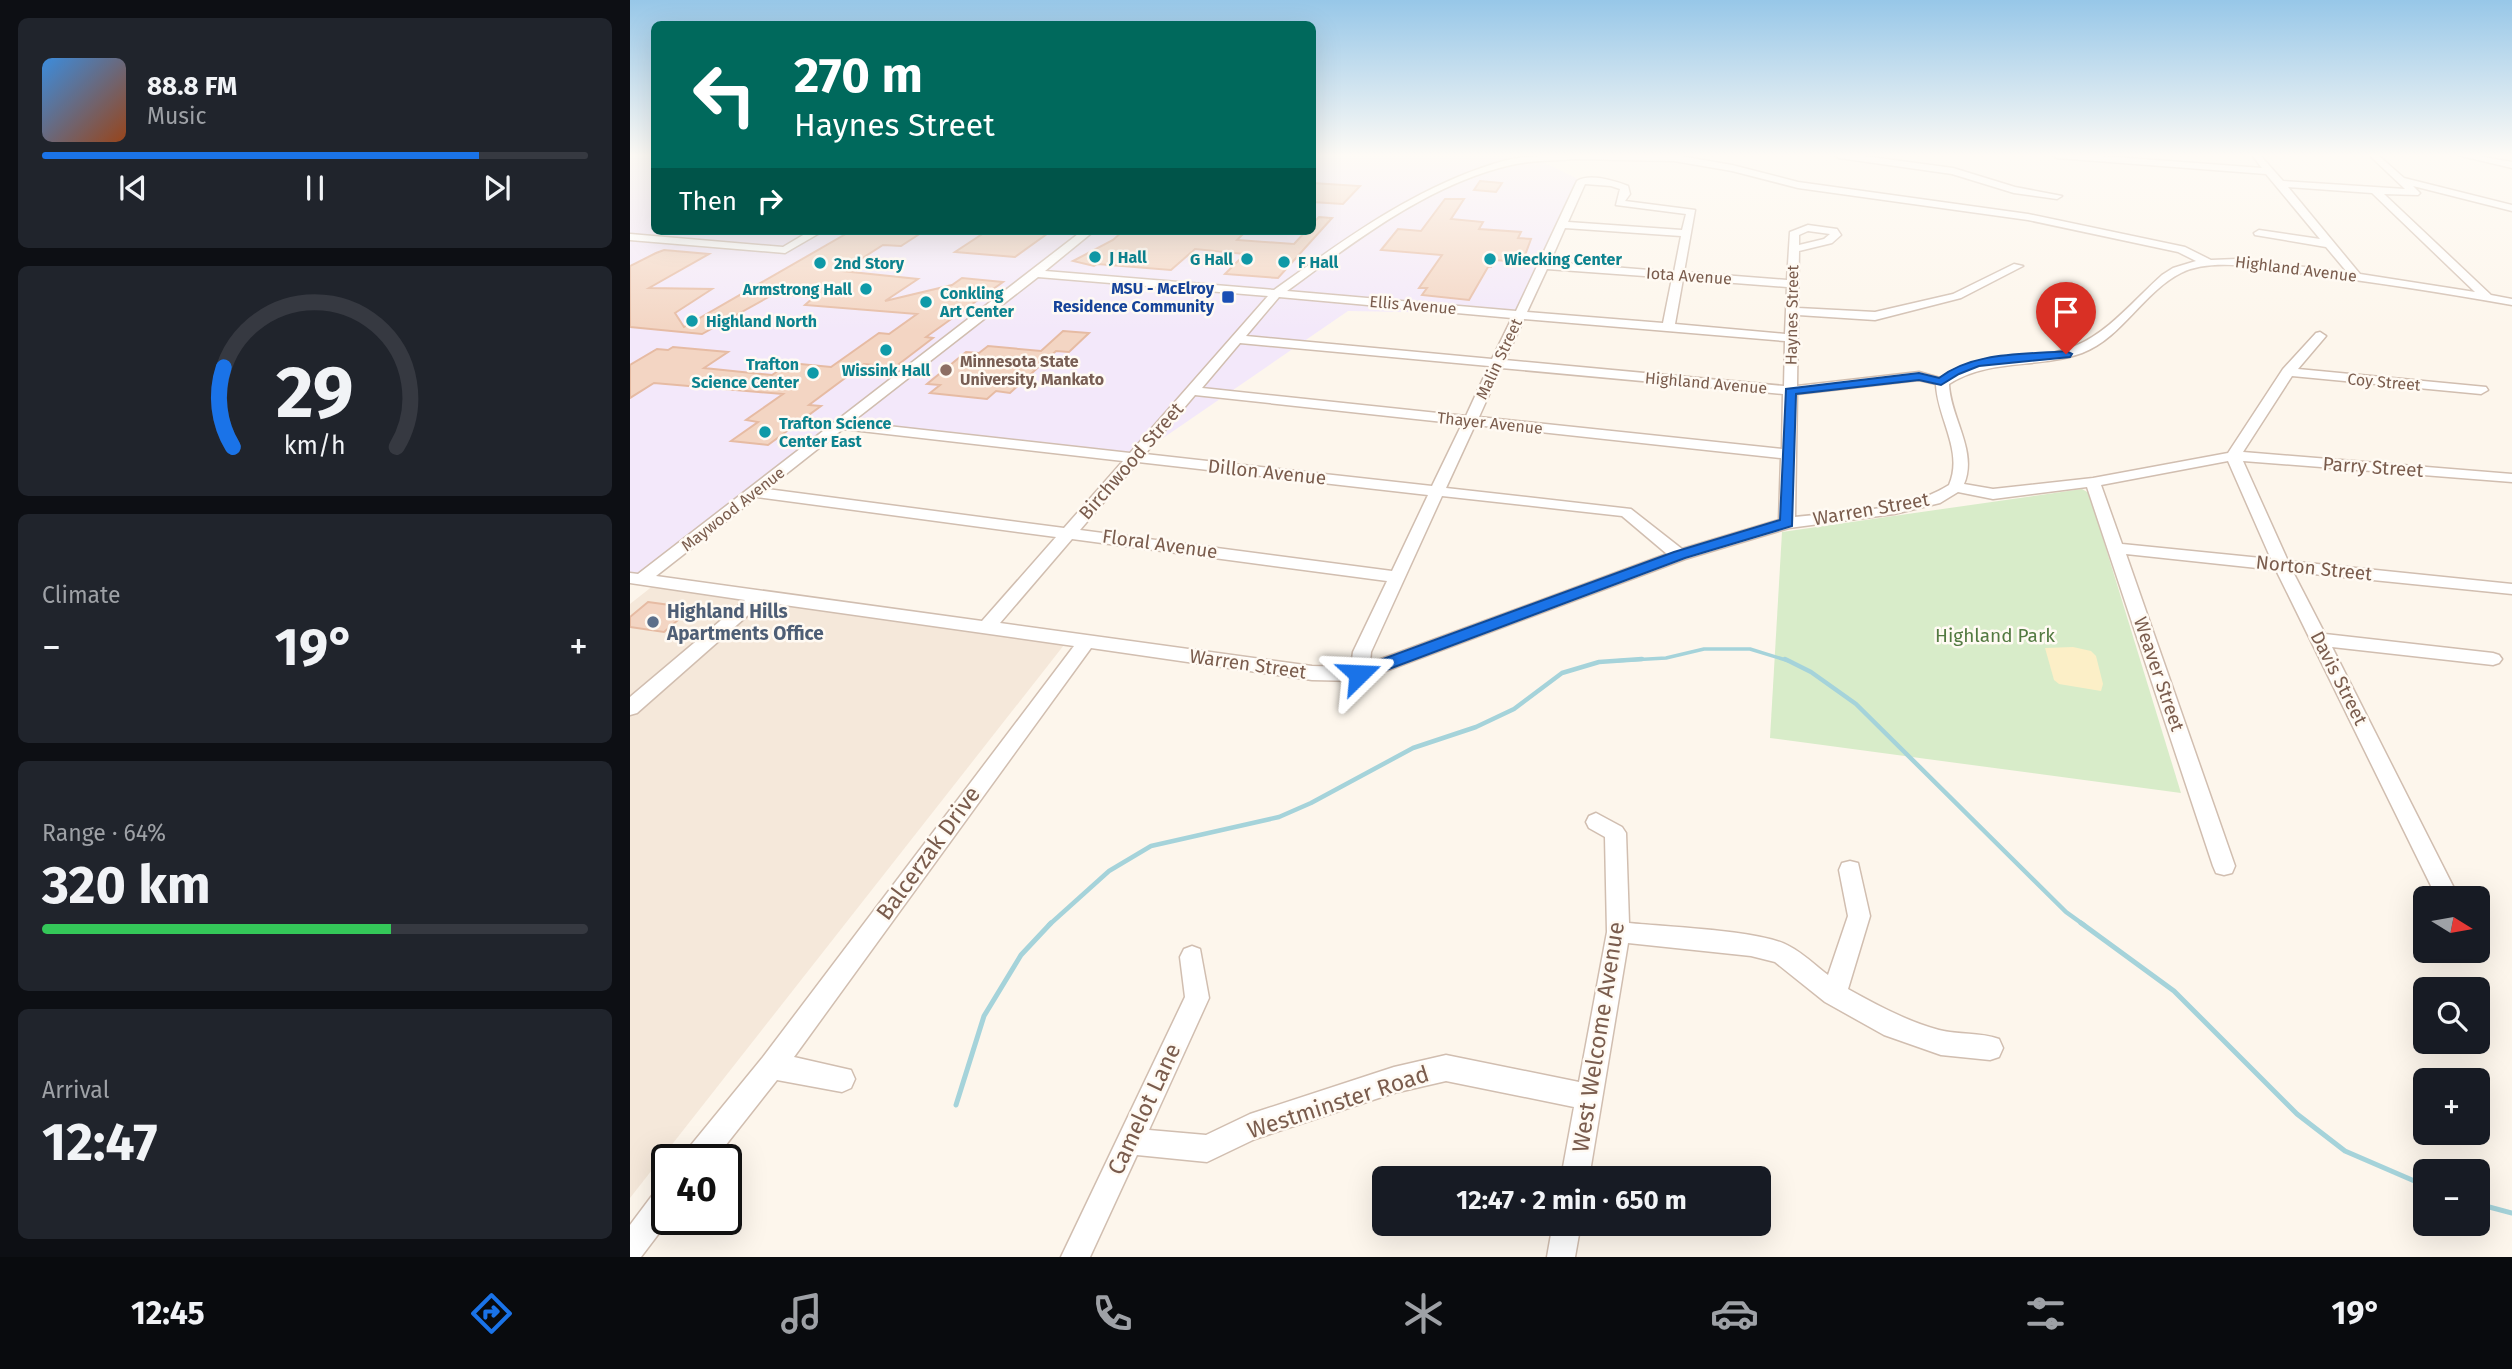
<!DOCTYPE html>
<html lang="en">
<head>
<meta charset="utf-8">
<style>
	body { margin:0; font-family:"Fira Sans",sans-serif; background:#20242c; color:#f1f3f6; height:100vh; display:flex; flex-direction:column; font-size:26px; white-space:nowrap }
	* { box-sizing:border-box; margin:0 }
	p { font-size:23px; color:#9ea1a6 }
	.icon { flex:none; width:38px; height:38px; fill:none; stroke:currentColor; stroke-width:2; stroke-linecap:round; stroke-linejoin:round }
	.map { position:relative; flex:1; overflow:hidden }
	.details { display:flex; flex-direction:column; gap:18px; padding:18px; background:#0d0f14; width:630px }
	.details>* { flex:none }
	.hud { position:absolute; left:21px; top:21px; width:665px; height:214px; border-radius:10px; box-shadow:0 7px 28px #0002; background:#00695c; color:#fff; overflow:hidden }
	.needle { width:46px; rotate:101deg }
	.buttons { position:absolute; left:1783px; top:886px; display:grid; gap:14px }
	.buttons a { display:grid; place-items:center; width:77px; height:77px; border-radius:10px; background:#171b24; box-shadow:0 7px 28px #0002; font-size:35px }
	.speed { position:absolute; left:21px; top:1144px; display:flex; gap:14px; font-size:35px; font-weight:700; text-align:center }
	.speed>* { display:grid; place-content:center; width:91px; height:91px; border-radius:50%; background:#171b24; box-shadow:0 7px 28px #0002; line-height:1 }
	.speed .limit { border:4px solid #111; border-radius:10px; background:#fff; color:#111 }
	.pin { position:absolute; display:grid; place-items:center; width:60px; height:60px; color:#fff; margin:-72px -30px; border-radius:50% 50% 50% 0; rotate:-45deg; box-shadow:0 0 7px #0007 }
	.pin .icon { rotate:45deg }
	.me { position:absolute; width:77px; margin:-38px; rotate:69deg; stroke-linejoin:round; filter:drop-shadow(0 0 5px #0008) }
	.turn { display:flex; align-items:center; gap:24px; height:147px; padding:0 28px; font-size:32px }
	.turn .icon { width:91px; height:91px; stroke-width:2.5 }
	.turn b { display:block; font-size:49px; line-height:60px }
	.then { display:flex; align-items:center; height:66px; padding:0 28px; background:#0003; gap:14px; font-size:26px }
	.big { font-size:52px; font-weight:700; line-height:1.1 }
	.details .widget { flex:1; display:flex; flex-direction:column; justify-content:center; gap:10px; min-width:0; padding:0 24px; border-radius:10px; background:#20242c }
	.details .dial { align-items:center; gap:0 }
	.dial svg { height:182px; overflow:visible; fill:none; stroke:#363941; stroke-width:7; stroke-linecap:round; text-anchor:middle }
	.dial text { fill:#f1f3f6; stroke:none }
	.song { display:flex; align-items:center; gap:21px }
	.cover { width:84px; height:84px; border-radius:10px; background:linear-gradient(135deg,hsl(210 70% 55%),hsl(20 70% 35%)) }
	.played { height:7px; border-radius:4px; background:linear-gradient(90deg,#1a73e8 80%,#363941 80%) }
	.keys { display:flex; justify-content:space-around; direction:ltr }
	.heat { display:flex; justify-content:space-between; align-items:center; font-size:38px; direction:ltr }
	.charge { height:10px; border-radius:5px; background:linear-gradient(90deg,#34c759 64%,#363941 0) }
	.trip { position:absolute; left:742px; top:1166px; width:399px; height:70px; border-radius:10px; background:#171b24; box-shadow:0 7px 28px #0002; font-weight:700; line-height:70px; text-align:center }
	.tab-bar { display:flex; height:112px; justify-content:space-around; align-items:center; background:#090b0e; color:#9ea1a6 }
	.tab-bar .icon { width:49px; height:49px }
	.tab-bar .on { color:#1a73e8 }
	.tab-bar b { font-size:32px; color:#f1f3f6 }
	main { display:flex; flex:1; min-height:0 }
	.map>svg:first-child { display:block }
</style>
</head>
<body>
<main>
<section class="details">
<div class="widget">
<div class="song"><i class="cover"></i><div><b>88.8 FM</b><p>Music</p></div></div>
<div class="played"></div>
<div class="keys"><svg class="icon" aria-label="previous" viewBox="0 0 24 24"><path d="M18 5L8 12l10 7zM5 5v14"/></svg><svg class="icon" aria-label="pause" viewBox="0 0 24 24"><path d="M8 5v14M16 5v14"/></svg><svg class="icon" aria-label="next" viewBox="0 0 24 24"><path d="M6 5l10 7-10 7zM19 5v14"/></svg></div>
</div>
<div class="widget dial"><svg viewBox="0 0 100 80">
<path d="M14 69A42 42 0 1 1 86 69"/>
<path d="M14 69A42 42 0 0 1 10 34" stroke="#1a73e8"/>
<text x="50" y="56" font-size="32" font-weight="700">29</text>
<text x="50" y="72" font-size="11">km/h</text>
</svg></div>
<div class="widget"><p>Climate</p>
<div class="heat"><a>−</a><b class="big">19°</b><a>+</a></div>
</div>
<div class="widget"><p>Range · 64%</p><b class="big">320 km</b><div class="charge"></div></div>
<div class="widget"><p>Arrival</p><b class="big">12:47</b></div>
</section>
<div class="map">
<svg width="1882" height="1257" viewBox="0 0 1882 1257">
	<rect width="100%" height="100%" fill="#fdf6ec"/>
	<path fill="#f5e8da" d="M24,585L434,645L0,1198V604Z"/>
	<path fill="#f3e8fa" d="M0,155H24V231H682L683,155H899L952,181L890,314L718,311L504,458L211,425L12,579L0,578Z"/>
	<path fill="#d8ecc9" d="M1452,489L1459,493L1551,793L1140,738L1152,532Z"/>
	<path fill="#fcefc7" d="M1443,647L1461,651L1466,656L1473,684L1471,691L1429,684L1424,680L1415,648Z"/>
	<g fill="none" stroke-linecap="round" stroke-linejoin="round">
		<path stroke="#a5d3da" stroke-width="3.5" d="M983,661L1036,658L1074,649H1120L1159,661"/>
		<path stroke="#a5d3da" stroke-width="4.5" d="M1155,659L1181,672L1226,704L1436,912L1454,925
			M419,925L479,871L521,846L649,817L681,803L783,748L846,727L884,709L932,673L969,662L1012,659"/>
		<path stroke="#a5d3da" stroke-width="5" d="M1451,923L1544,991L1667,1114L1715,1151L1796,1186
			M326,1105L354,1016L391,955L421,923
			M1848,1204L1882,1213"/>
	</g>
	<path fill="#f3d5c3" stroke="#e6bba3" stroke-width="2" d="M850,181L872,183L866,192L844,190Z
		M682,183L730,186L713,204L682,202Z
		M815,199H834L821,219L853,222L849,229L891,232L888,238L901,239L894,258L889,262L865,260L861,267H858L839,300L792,295L797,288H789L812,255L751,250L768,229L791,231Z
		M689,217L702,218L648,278L595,274L615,254L565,249L541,270L467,264L464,266L443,261L483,240L493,231H616L607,240L664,244L676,231H682V224Z
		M221,231H294L271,246L253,245L212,271L288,279L255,301L322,285L332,278L373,282L296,337L303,338L265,367L234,364L179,405L191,406L138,445L101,441L128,422L116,420L153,394L24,383L0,398V365L27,349L38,350L43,347L98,352L74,368L142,375L160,363L201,367L249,333L259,334L287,314L175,305L184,297L144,294L72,334L0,327V266L26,253L34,250L79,254L19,288L82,289L45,313L54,327Z
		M357,231H421L385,257L325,252Z
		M433,331L459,333L439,352L426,351L380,393L366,391L357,399L300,393L310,385L297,384L336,352L349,353L358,346L411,351Z
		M18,602L62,608L34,632L0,627V617Z"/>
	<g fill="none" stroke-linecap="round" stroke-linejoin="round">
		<defs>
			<path id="minor" d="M931,155H1044L1102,165L1168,182L1398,214L1555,247L1581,260L1607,259L1717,272L1696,247L1625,235L1624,233L1629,230L1690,239L1636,174L1427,158L1423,155H1458L1632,168L1622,155H1630L1653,181L1775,189L1739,155H1748L1774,178L1882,205V211L1783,186L1790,193L1788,195L1754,194L1861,295L1882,299V305C1814,293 1746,282 1677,274C1641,270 1584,256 1551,273C1513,292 1492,338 1452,353C1407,369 1360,358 1319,384C1320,417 1348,451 1334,484L1363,489L1463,478L1598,453L1653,369L1686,333L1690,332L1696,336L1668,369L1856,387L1858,390L1851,394L1662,376L1613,452L1882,474V482L1613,461L1658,561L1882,584V594L1663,572L1695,634L1863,653L1869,655L1872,659L1869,663L1863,665L1702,647L1829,898H1807L1646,570L1496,554L1605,866L1602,873L1594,875L1586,873L1583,866L1457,487L1363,499L1328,492L1310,503L1264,514L1159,528L1055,559L729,681L682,680L461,648L164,1057L221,1070L225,1079L221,1088L212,1092L147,1080L84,1160H54L57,1150L133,1057L444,646L133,602L7,713L0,715V697L115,600L0,583V573L8,574L452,231H464L415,271L644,290C715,239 791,183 877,160C894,156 914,156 931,155ZM945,159L1044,161L1102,171L1168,188L1398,220L1548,252L1566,261L1543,268L1532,275C1506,298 1478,333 1445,346C1400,365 1357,349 1310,378L1289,372L1167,386L1168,315L1245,320L1331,298L1393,266L1384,264L1323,294L1245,312L1168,308L1169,251L1202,243L1211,235L1207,229L1178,225L1160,232L1157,280L1054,272L1065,210L995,201L1000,194L998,186C985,181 960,173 947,181L886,311L657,291C724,242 798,184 881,165C901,160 924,161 945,159ZM955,184L981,186L990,189L986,205L1056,214L1052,230L938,222ZM1658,187L1742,193L1845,292L1730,274ZM935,228L1051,236L1044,272L920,262ZM1178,231L1200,234L1194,239L1169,245V235ZM917,269L1042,278L1033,323L897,312ZM408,277L638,296L500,453L222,422ZM1053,279L1157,287L1155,334L1045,324ZM649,297L882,318L862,359L616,336ZM894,319L1155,341L1154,386L875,360ZM610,343L859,366L836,416L572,388ZM871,368L1153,394L1152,449L849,417ZM1289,380L1306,384C1307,418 1334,451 1319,485C1276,512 1215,511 1165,517L1167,394ZM565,395L832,424L802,486L515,454ZM845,425L1151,458L1149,520L1052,549L1001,509L816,488ZM213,429L493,461L434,528L137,489ZM1598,461L1641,559L1492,544L1471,485ZM508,462L798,495L762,571L450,530ZM812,496L992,516L1037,554L740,663L741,652ZM127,497L426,537L352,621L26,576ZM442,539L757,581L723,652L721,667L682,666L370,623Z
				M1205,155H1226L1323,168L1385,187L1432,196L1427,199L1384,193L1322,174L1209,158Z
				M1827,155H1843L1882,162V168Z
				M180,231H193L155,253L0,240V234L153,247Z
				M966,813L992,827L996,833L999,923C1036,927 1131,930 1159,946C1173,953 1186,966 1198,975L1218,916L1209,870L1212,863L1220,861L1228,863L1240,916L1218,989C1247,1005 1276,1021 1309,1030C1328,1035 1350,1032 1369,1039L1373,1048L1369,1057L1360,1060L1311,1055L1254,1035L1195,1002L1145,962L1121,956L998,943L959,1178H931L944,1107L816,1081L764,1093L625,1139L577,1162L507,1155L460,1257H431L555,997L550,957L554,949L562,946L570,949L579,998L519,1130L576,1135L620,1114L764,1067L816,1055L949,1082L977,932L975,837L959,828L956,822L959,816Z
				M37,1185L39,1220L11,1257H0V1225L27,1189Z
				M923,1223H951L945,1257H917Z"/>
		</defs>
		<use href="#minor" stroke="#d1beb0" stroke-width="3"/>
		<use href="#minor" fill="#fff" fill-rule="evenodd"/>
	</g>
	<linearGradient id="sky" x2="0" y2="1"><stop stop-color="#97c7e8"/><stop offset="0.47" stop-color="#fefbf6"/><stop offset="1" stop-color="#fefbf6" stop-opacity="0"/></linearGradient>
	<rect width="1882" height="331" fill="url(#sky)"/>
	<path fill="#1a73e8" stroke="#114b97" stroke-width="2" d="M1436,351L1442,354L1440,357L1349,366L1329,374L1311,385L1289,380L1166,394L1162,526L1055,558L735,678L729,680L721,674L723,670L1044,552L1150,520L1156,389L1289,373L1309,378C1344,351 1395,355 1436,351Z"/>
	<g fill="#0f9aa8" stroke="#fffaf3" stroke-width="2.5">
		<circle cx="465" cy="257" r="7"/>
		<circle cx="617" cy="259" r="7"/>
		<circle cx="860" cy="259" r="7"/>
		<circle cx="654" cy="262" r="7"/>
		<circle cx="190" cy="263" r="7"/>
		<circle cx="236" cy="289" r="7"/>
		<circle cx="296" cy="302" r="7"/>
		<circle cx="62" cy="321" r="7"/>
		<circle cx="256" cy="350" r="7"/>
		<circle cx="183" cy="373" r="7"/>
		<circle cx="135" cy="432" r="7"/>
	</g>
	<rect fill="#1a4fb4" stroke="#fffaf3" stroke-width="2.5" x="591" y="290" width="14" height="14" rx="3.5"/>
	<circle fill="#8d6e63" stroke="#fffaf3" stroke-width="2.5" cx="316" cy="370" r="7"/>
	<circle fill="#5c6f8a" stroke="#fffaf3" stroke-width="2.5" cx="23" cy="622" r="7"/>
	<g text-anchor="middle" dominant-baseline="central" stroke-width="5" stroke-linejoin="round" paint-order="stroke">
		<g font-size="16" font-weight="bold" fill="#0d838f" stroke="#fffaf3" text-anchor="start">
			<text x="479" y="257">J Hall</text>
			<text x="603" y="259" text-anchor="end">G Hall</text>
			<text x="874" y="259">Wiecking Center</text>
			<text x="668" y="262">F Hall</text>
			<text x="204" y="263">2nd Story</text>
			<text x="222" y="289" text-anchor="end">Armstrong Hall</text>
			<text x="310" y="293">Conkling<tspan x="310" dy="18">Art Center</tspan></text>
			<text x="76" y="321">Highland North</text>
			<text x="169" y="364" text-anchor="end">Trafton<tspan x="169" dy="18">Science Center</tspan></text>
			<text x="256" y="370" text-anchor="middle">Wissink Hall</text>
			<text x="149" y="423">Trafton Science<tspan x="149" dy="18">Center East</tspan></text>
		</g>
		<g font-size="16" fill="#7a5c4d" stroke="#fffaf3">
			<text transform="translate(1666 269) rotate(7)">Highland Avenue</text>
			<text transform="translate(1059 276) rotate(4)">Iota Avenue</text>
			<text transform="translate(783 305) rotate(5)">Ellis Avenue</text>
			<text transform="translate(1162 315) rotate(-89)">Haynes Street</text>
			<text transform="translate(869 359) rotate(-65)">Malin Street</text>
			<text transform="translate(1754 382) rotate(5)">Coy Street</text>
			<text transform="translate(1076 383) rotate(5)">Highland Avenue</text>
			<text transform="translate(860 423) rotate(6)">Thayer Avenue</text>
			<text transform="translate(103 509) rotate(-38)">Maywood Avenue</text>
		</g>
		<g font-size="16" font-weight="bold" fill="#164399" stroke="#fffaf3" text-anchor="end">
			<text x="584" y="288">MSU - McElroy<tspan x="584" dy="18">Residence Community</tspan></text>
		</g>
		<g font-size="16" font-weight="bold" fill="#785e54" stroke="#fffaf3" text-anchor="start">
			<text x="330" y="361">Minnesota State<tspan x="330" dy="18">University, Mankato</tspan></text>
		</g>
		<g font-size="19" fill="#7a5c4d" stroke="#fffaf3">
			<text transform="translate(501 461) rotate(-49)">Birchwood Street</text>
			<text transform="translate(1743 467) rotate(4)">Parry Street</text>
			<text transform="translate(637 472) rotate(6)">Dillon Avenue</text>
			<text transform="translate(1241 509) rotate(-10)">Warren Street</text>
			<text transform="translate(530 544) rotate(8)">Floral Avenue</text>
			<text transform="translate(1684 568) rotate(6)">Norton Street</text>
			<text transform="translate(618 664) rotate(8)">Warren Street</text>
			<text transform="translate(1529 674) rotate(71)">Weaver Street</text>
			<text transform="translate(1709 678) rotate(63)">Davis Street</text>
		</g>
		<g font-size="19" font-weight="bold" fill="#4e5e75" stroke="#fffaf3" text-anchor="start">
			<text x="37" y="611">Highland Hills<tspan x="37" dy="22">Apartments Office</tspan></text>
		</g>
		<g font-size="19" fill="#537a41" stroke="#fffaf3">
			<text x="1365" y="635">Highland Park</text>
		</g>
		<g font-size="23" fill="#7a5c4d" stroke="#fffaf3">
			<text transform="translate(298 853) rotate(-54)">Balcerzak Drive</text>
			<text transform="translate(968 1037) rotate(-81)">West Welcome Avenue</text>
			<text transform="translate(708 1102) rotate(-18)">Westminster Road</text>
			<text transform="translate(514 1109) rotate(-65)">Camelot Lane</text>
		</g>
	</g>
</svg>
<div class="buttons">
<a><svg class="needle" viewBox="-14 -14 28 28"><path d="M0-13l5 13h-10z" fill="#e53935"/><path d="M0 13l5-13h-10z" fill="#9ea1a6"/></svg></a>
<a><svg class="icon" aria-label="search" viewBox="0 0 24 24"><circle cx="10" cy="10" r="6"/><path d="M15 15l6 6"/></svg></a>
<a>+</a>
<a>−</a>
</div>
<div class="speed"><div class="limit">40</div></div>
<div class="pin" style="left:1436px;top:354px;background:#d93025"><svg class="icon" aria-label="arrive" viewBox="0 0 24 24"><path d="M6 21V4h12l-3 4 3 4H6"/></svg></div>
<svg class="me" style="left:729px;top:674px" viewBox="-20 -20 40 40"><path d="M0-17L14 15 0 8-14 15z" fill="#1a73e8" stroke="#fff" stroke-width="4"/></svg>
<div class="trip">12:47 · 2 min · 650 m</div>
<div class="hud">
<div class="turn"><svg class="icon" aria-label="left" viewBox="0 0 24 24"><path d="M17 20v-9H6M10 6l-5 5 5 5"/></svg><div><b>270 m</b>Haynes Street</div></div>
<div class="then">Then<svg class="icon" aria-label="right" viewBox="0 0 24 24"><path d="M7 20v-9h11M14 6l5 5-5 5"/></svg></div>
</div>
</div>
</main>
<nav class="tab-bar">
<b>12:45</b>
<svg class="icon on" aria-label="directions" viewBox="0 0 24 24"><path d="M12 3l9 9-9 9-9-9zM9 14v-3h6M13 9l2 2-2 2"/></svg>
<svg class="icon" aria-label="music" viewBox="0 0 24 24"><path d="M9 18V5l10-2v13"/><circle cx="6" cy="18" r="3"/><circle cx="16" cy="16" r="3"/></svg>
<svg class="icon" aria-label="phone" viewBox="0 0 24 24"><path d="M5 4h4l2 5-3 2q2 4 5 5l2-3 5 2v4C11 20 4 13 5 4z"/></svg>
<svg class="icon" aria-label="climate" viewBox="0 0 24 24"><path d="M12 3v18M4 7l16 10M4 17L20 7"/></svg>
<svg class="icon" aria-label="car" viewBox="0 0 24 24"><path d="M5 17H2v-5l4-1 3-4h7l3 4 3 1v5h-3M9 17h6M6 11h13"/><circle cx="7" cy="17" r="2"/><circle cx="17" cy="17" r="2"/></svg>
<svg class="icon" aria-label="filters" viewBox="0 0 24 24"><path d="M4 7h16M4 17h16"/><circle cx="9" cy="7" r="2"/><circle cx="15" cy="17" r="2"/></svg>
<b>19°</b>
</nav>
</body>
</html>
